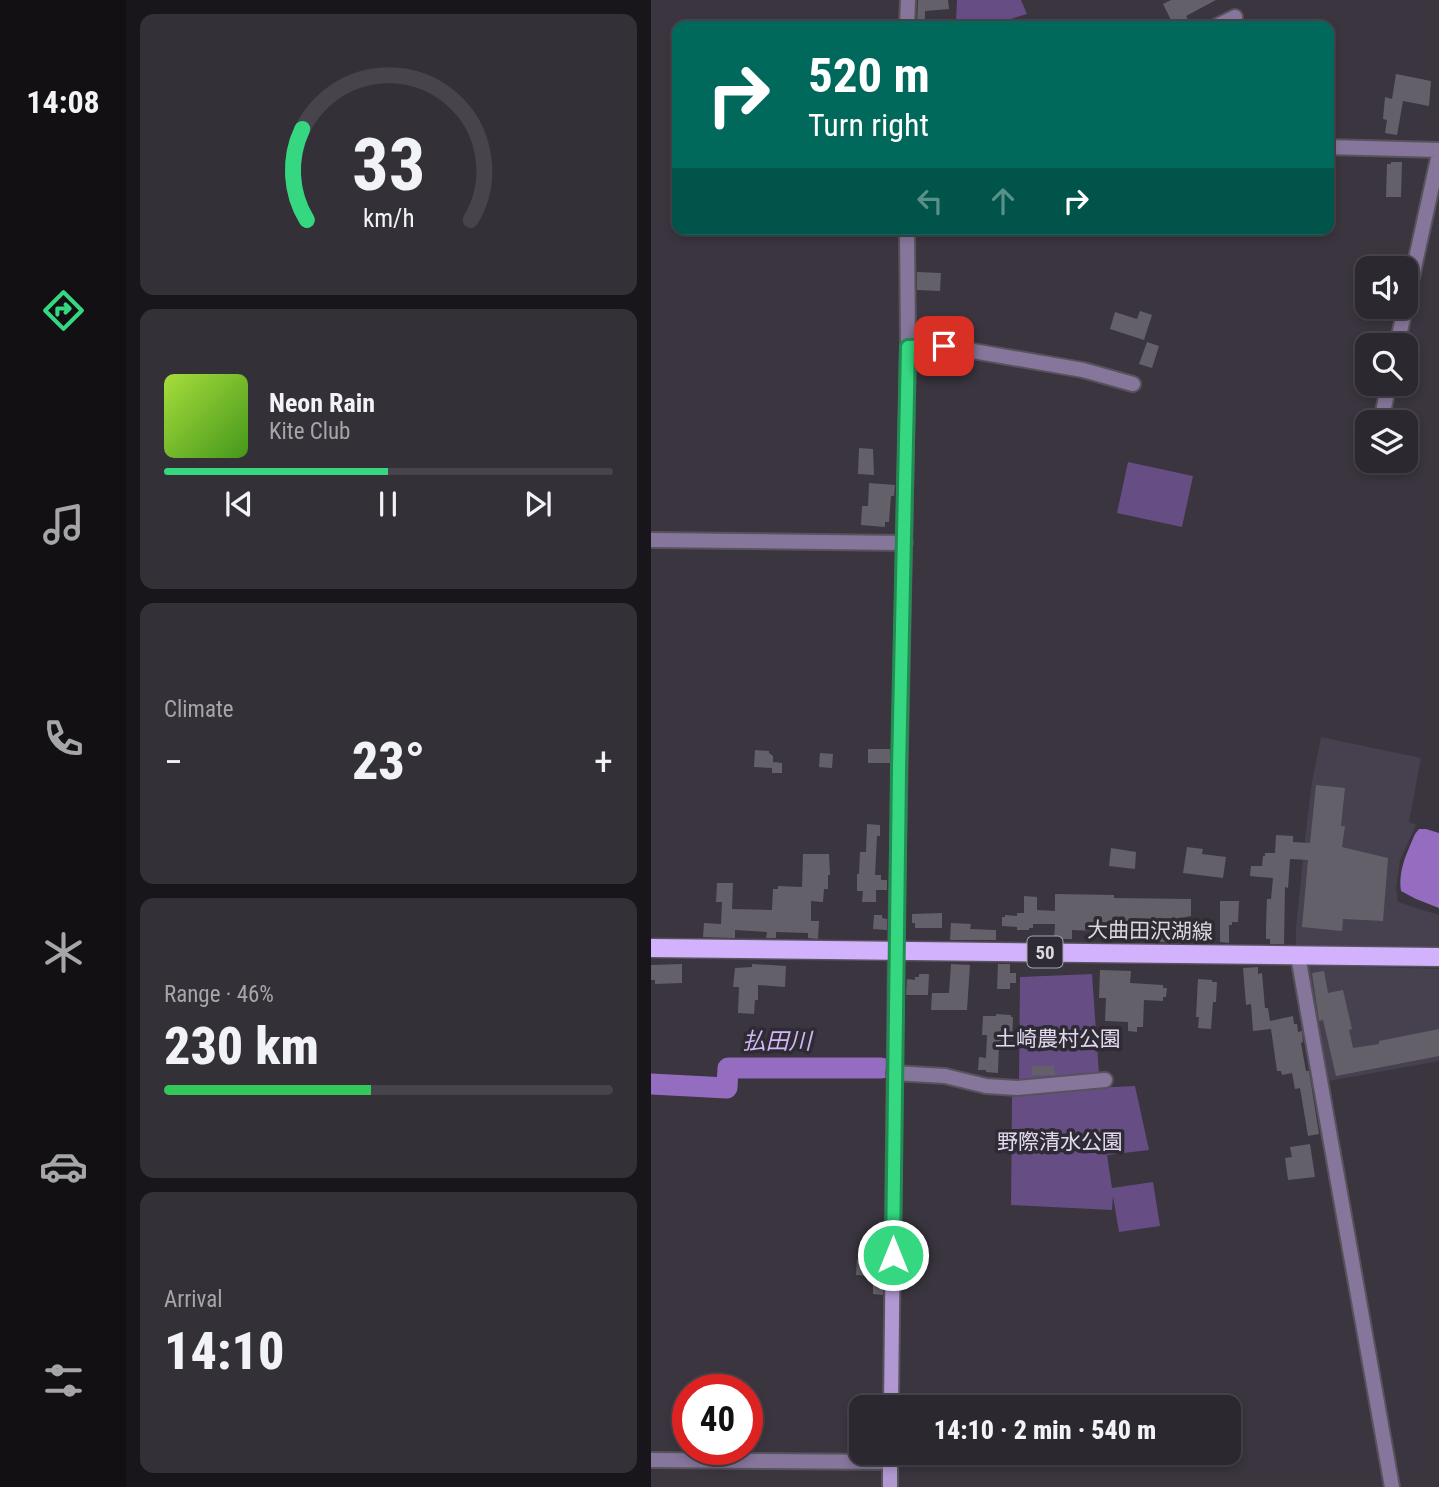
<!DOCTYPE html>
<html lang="en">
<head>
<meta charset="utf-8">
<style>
	body { margin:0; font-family:"Roboto Condensed","Noto Sans JP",sans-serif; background:#343037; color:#f1f3f6; height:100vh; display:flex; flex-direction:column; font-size:26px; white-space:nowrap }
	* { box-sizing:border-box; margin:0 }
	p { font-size:23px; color:#a6a6aa }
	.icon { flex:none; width:38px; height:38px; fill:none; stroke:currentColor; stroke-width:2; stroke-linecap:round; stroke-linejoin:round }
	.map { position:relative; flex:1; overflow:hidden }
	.panel { display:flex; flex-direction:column; gap:14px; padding:14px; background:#18161a; width:525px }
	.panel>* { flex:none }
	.banner { position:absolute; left:21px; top:21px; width:662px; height:214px; border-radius:14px; box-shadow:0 4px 10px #0003,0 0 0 2px #48444b; background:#00695c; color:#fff; overflow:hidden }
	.fabs { position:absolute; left:704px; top:256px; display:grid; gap:14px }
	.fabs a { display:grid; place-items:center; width:63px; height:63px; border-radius:14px; background:#2c282f; box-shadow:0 4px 10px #0003,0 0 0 2px #48444b; font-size:35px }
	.speed { position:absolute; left:21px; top:1374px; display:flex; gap:14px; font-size:35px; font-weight:700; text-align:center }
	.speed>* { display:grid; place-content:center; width:91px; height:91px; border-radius:50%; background:#2c282f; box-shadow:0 4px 10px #0003,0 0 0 2px #48444b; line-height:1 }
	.speed .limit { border:10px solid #d22; background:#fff; color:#111 }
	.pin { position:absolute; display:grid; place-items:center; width:60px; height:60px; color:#fff; margin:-30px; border-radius:14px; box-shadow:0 4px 10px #0006 }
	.me { position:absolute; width:77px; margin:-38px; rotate:0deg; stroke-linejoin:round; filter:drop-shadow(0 0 5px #0008) }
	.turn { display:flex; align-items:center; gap:24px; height:147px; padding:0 21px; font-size:32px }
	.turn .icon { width:91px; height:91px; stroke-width:2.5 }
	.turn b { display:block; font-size:49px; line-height:60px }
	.lanes { display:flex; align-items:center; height:66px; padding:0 21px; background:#0003; justify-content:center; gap:35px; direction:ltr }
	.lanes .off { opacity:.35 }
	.big { font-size:52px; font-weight:800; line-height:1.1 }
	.panel .card { flex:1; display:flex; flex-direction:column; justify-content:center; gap:10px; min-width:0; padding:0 24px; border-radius:14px; background:#343037 }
	.panel .dial { align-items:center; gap:0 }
	.dial svg { height:182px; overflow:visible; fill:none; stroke:#48444b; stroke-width:7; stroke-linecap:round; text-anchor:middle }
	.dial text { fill:#f1f3f6; stroke:none }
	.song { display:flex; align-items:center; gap:21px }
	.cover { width:84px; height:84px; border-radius:10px; background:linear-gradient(135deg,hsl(80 70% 55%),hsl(100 70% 35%)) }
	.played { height:7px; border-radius:4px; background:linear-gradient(90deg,#35d881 50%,#48444b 50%) }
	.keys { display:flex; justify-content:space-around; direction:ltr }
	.heat { display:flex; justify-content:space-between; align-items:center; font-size:38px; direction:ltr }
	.charge { height:10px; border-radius:5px; background:linear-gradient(90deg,#34c759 46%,#48444b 0) }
	.trip { position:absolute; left:198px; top:1395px; width:392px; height:70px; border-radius:14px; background:#2c282f; box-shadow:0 4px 10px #0003,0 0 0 2px #48444b; font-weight:800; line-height:70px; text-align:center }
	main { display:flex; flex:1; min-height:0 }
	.menu { display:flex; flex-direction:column; width:126px; justify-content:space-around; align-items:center; background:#121013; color:#a6a6aa }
	.menu .icon { width:49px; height:49px }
	.menu .current { color:#35d881 }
	.menu b { font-size:32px; color:#f1f3f6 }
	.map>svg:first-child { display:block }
</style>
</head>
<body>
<main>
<nav class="menu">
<b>14:08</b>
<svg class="icon current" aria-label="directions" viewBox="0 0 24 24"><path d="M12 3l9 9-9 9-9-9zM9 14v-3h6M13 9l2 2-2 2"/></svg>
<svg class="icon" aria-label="music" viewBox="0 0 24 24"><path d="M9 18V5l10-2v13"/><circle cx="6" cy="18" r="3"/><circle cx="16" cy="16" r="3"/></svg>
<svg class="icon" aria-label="phone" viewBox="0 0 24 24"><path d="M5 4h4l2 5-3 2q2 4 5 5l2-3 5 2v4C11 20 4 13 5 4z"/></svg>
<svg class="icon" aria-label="climate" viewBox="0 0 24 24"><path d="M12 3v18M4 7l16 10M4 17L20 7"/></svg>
<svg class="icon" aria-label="car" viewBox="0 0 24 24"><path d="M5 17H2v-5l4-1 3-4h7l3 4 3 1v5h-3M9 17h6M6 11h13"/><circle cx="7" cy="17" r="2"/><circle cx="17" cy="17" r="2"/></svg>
<svg class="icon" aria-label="filters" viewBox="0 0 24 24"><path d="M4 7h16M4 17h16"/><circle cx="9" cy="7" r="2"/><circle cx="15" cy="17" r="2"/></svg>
</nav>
<section class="panel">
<div class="card dial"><svg viewBox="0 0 100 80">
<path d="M14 69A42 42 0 1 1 86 69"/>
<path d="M14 69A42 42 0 0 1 12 29" stroke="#35d881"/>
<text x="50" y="56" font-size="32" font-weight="700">33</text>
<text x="50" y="72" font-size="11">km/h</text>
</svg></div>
<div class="card">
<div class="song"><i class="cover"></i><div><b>Neon Rain</b><p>Kite Club</p></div></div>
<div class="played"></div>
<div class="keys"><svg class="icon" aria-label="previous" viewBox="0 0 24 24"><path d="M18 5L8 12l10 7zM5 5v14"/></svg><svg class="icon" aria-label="pause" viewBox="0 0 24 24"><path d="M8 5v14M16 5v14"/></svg><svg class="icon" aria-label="next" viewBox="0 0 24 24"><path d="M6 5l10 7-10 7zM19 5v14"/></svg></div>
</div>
<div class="card"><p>Climate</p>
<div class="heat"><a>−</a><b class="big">23°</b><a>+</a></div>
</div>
<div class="card"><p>Range · 46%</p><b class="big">230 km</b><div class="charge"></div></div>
<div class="card"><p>Arrival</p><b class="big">14:10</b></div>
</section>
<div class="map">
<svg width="788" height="1487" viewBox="0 0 788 1487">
	<rect width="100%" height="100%" fill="#3a353f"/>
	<path fill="#46404f" d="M670,737L770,758L758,822L765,825L749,860L745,888L747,902L788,915V952L645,947V927L655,831L661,782Z
		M657,965L788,969V1061L678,1081Z"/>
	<path fill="#664d84" d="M306,0H370L376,14L356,20L305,22Z
		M477,462L542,476L531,527L466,513Z
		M441,974L448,1074L368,1083L369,977Z
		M484,1086L498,1150L456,1155L461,1188L502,1182L509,1226L468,1232L462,1196L461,1210L360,1205L361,1097L416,1089Z"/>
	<path fill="#946dc0" d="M768,829H775L788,833V908L765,899L750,891C747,870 756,853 764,834Z"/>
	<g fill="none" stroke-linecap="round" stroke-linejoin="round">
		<path stroke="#946dc0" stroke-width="21" d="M0,1084L76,1088L77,1068H230"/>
	</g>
	<path fill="#64606a" d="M267,0H297L298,9L274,11V25H266Z
		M520,0H565L535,16L541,26H523L512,4Z
		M745,74L780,81L778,106L752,101L746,135L734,133L736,120L732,119L734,97L741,99Z
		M740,162H751L750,197H735L736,164H740Z
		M266,272L290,273L289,291L266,290Z
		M489,311L501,315L493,340L459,329L464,312L486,319Z
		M267,321L279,322V336H267Z
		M496,342L508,346L501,368L488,364Z
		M208,448L222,449L223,475L207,474Z
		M218,483L244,485L243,496H240L238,522H234V527L210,525L211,506H217Z
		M217,749H239V763H217Z
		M104,750L118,751V753L122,756V762L131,763V773H121V768L103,767Z
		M169,753L182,754L181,768L168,767Z
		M665,785L694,788L690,826H694L691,847L737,858L732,921L692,919L691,931L651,927L657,860L639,859L637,888L634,887L633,944H619V939H615V927L616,899H620L622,878L599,876L600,866H611L612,856H614V853H624L625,835L642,836V842L659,843Z
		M216,824L229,825V836H226L224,875H230V880H236V890H225V902H211L212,891H206V874H208L209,852H215Z
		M536,847L552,849L551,854L575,857L572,878L532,873Z
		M460,848L485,852L484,869L458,866Z
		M152,854H178L179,875H177V889H173L172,902L160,901V921H168L167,939L157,938V933L125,932V938H115L116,932L84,930V938L52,937L53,923L70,924L71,902H65L66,883H82L81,909L121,910L122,889H127V886L151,887Z
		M404,894L463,895V898L540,899V916L529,918V931H526V942H490V928H479V924L447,923V931L421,930V939H403L404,924H382V928H378V930H366V927L351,926V917H354V915L366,916V913H373V896L386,897V910L404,911Z
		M569,901H588L587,922H581V925H578V943L569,942Z
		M291,913V928H264V923H261V914Z
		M223,915H231V918L236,919V930L222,929Z
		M300,923L320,924L319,929L345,930V940H299Z
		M31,964V983L4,984V980H0V965Z
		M101,964L135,966L134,987L107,985V1000H104L103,1014L87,1013L88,987H82L84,968L101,967Z
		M300,964L319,965L316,1010H280L281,993H298Z
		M347,964H359V973H365V983H359V989H346Z
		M607,967V974L611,973L614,1008H617L619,1021L642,1016L643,1024H646L647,1032L651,1031L652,1042L650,1043L655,1071H658L668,1134L657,1136L649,1088L644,1089L641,1073L631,1075L630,1071H626L620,1029L602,1031L600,1004L595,1005L592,968Z
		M449,970L480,971L479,983L512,985V988H516L515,997H512V1001L493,1000L492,1027H486V1032L477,1031V1022L454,1021L455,998H448Z
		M673,971L677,993L692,990L701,1029L698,1030L702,1048L728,1044V1041L788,1029V1056L685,1076L672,1020L668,1021L661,973Z
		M268,974H278L277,995H255L256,979L264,980V977H268Z
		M547,979L561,980V982H566L565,1002H562L560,1029L547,1028L548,1017H545Z
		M345,1014L360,1015V1017H362L361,1040L348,1041L347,1073L335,1072V1070H327L328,1057L335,1058L336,1035H331L332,1016H345Z
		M381,1066H403L404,1075H381Z
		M659,1144L664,1177L637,1180L634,1158L641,1157L639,1147Z
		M206,1259L230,1261L231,1280L220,1279V1276L205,1275Z
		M222,1284L232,1285V1295L222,1294Z"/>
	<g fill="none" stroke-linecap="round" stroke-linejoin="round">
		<defs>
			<path id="street" d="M256,26L257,0
				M566,26L584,17
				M677,147L788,150
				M746,345L788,154
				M257,347L293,346L432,370L482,384
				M730,422L738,383
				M0,540L254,543
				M245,950L257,347L256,229
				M647,956L741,1487
				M243,1073L294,1076L335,1086L366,1088L454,1080
				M0,1460L239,1462"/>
			<path id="secondary" d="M240,1407L245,950
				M239,1487V1452"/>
			<path id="primary" d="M0,948L788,957"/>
		</defs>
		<use href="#street" stroke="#57535c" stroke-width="18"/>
		<use href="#secondary" stroke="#57535c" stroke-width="18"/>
		<use href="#primary" stroke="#57535c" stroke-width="21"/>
		<use href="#street" stroke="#86769b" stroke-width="14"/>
		<use href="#secondary" stroke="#b198d2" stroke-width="14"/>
		<use href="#primary" stroke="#d3b2fd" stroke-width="18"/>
	</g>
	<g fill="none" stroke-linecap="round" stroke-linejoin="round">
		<defs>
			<path id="route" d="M242,1255L248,769L257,347L293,346"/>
		</defs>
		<use href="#route" stroke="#228c54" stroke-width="18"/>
		<use href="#route" stroke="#35d881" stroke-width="12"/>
	</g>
	<g text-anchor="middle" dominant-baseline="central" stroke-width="7" stroke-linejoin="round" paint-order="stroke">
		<rect fill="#2f2b35" stroke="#a7a5ac" stroke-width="2" x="376.5" y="936.5" width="35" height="31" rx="5"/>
		<g font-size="19" font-weight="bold" fill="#dbd9df">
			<text x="394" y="952">50</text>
		</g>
		<g font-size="21" fill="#dbd9df" stroke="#2f2b35">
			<text transform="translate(499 931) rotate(1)">大曲田沢湖線</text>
		</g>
		<g font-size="21" fill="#e2d9ef" stroke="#2f2b35">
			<text x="407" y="1039">土崎農村公園</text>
			<text x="409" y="1142">野際清水公園</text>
		</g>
		<g font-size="23" font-style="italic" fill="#d3b6f8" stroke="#2f2b35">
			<text x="126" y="1041">払田川</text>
		</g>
	</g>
</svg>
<div class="fabs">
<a><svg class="icon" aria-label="sound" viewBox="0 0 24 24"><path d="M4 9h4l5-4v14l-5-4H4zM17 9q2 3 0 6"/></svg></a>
<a><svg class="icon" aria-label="search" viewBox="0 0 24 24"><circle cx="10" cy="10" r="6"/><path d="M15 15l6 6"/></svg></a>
<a><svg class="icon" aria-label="layers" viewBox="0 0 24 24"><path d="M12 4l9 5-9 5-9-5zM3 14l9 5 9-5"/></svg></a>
</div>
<div class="speed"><div class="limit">40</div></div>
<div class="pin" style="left:293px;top:346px;background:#d93025"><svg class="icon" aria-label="arrive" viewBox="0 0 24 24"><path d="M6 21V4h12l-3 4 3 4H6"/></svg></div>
<svg class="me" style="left:242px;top:1255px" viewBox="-20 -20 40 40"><circle r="17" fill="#35d881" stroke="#fff" stroke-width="3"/><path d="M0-11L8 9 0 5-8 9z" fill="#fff"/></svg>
<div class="trip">14:10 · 2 min · 540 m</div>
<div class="banner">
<div class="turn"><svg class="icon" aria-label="right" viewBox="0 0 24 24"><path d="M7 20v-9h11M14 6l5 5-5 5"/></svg><div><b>520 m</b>Turn right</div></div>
<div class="lanes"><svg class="icon off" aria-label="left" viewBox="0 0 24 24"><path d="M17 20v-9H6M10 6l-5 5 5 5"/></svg><svg class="icon off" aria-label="ahead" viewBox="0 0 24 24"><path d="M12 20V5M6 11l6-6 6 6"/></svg><svg class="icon" aria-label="right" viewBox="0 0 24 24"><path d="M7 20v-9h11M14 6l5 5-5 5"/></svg></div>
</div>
</div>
</main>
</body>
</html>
